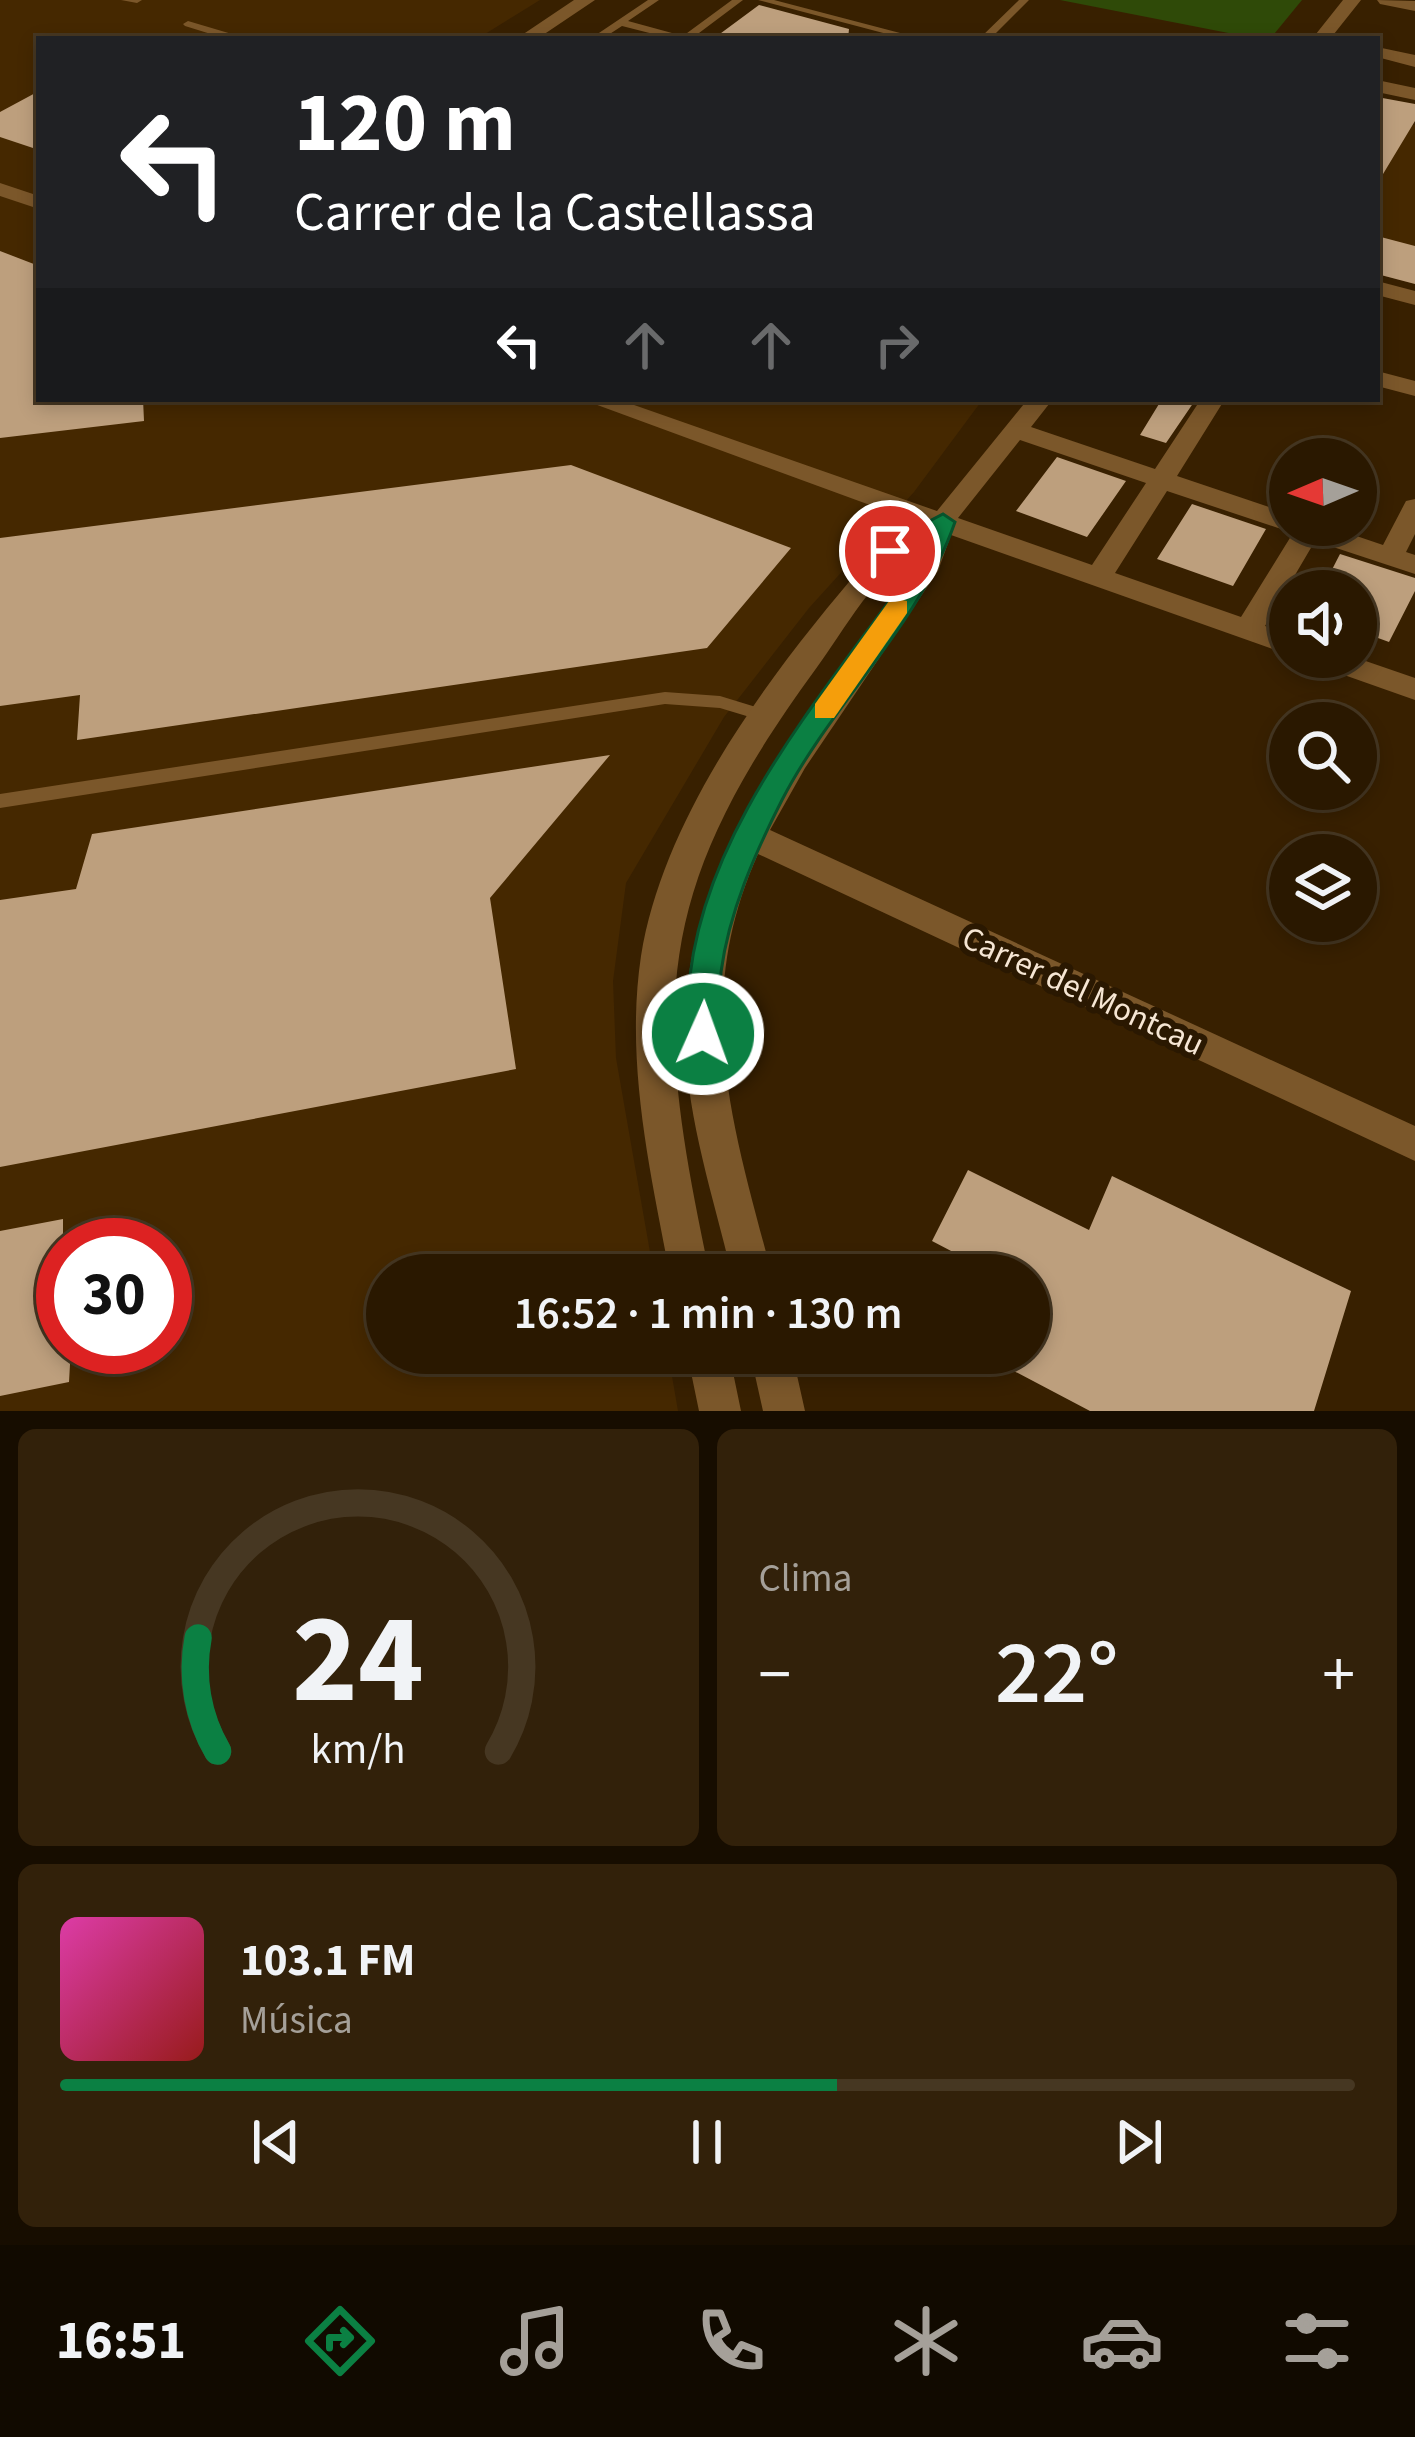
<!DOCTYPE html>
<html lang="es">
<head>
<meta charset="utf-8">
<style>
	body { margin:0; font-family:"Source Sans 3",sans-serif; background:#32210a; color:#f1f3f6; height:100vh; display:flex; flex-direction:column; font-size:45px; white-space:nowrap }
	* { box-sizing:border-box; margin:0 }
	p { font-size:39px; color:#a5a099 }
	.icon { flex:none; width:66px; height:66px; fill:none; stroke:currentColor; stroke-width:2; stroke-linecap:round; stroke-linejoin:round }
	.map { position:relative; height:1411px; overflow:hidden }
	.panel { display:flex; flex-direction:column; gap:18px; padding:18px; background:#170d00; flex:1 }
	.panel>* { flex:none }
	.hud { position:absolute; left:36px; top:36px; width:1344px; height:366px; border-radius:0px; box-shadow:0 6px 18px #0003,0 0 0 3px #463722; background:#202124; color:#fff; overflow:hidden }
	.needle { width:78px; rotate:268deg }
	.fabs { position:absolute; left:1269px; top:438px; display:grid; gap:24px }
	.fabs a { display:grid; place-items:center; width:108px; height:108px; border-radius:50%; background:#2a1800; box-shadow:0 6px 18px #0003,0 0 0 3px #463722; font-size:60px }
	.speed { position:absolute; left:36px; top:1218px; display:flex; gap:24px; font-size:60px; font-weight:700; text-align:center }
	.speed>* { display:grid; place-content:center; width:156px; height:156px; border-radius:50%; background:#2a1800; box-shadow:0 6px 18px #0003,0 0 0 3px #463722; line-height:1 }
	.speed .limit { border:18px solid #d22; background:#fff; color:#111 }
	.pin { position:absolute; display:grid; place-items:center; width:102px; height:102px; color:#fff; margin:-51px; border:6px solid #fff; border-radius:50%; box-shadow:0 3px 12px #0007 }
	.me { position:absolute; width:132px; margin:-66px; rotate:2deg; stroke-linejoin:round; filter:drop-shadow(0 0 9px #0008) }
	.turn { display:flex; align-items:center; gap:42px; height:252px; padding:0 60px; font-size:54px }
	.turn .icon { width:156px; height:156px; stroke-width:2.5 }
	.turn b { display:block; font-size:84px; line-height:102px }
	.lanes { display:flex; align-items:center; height:114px; padding:0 60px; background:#0003; justify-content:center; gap:60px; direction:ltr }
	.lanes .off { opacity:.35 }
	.big { font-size:90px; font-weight:600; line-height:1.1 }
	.panel .tile { flex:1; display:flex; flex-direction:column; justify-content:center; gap:18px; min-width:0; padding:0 42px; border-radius:18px; background:#32210a }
	.panel .dial { align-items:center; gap:0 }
	.dial svg { height:312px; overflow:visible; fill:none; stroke:#463722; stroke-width:7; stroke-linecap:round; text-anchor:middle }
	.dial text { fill:#f1f3f6; stroke:none }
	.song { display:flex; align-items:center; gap:36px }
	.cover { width:144px; height:144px; border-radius:18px; background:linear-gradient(135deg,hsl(320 70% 55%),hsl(0 70% 35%)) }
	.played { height:12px; border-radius:6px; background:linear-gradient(90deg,#0b8043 60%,#463722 60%) }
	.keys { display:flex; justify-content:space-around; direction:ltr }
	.heat { display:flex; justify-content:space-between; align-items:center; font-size:66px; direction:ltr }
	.panel .tiles { flex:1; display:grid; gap:18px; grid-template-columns:1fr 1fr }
	.tile:last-child { grid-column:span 2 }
	.trip { position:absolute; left:366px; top:1254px; width:684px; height:120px; border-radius:60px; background:#2a1800; box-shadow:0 6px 18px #0003,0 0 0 3px #463722; font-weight:600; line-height:120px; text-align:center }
	.tabs { display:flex; height:192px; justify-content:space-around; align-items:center; background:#110a00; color:#a5a099 }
	.tabs .icon { width:84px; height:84px }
	.tabs .on { color:#0b8043 }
	.tabs b { font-size:54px; color:#f1f3f6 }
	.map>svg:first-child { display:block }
</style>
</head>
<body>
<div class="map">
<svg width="1415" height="1411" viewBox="0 0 1415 1411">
	<rect width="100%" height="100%" fill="#382000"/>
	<path fill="#452800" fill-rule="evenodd" d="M0,0H540L477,39H39V399H983L914,492L809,608L724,717L626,883L613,981L616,1058L654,1275H387V1353H668L678,1411H0ZM63,1245H165V1347H63Z
		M1377,116L1415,125V284L1377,274Z"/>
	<path fill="#2f4a08" d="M1060,0H1302L1270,39H1259Z"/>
	<path fill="#bd9f7d" d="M759,5L849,29L848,39H713Z
		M39,91V150L0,137V112Z
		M1377,97L1415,104V121L1377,184Z
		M1377,236L1415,246V284L1377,274Z
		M0,251L39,266V399H143L144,421L0,438Z
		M1162,399H1196L1166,443L1140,435Z
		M1057,457L1126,481L1087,537L1016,511Z
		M571,465L791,548L707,648L77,740L80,695L0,706V538Z
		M1192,504L1266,529L1233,586L1157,559Z
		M1340,554L1415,578V591L1389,642L1356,630V591H1321Z
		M610,755L490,898L516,1069L0,1167V900L76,889L92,834Z
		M968,1170L1089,1230L1112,1176L1351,1291L1314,1411H1090L1012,1370L1020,1353H1029V1332L1043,1299L1029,1292V1275H997L932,1241Z
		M63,1219V1347H71L69,1382L0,1396V1231Z"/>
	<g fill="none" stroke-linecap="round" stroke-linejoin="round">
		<path fill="#7b572a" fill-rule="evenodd" d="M121,0H142L137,3Z
			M648,0H659L628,21L683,36L732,0H743L691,39H673L622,26L602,39H590Z
			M758,0H774L923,39H906Z
			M1019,0H1029L990,39H979Z
			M188,21L242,37L243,39H227L185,26L183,24Z
			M665,692L720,696L769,711L771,715L763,721L720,708L665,704L0,808V794Z"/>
		<path fill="#7b572a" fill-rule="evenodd" d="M574,0H595L537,39H516Z
			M1343,0H1361L1330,39H1312Z
			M1377,0L1415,1V11L1380,4Z
			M1377,47L1415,55V67L1377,57Z
			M1377,80L1415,88V100L1377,92Z
			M0,183L39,196V209L0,196Z
			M1377,281L1415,291V305L1377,295Z
			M1377,371L1415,381V396L1377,386Z
			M581,399H617L937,511L1028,399H1053L1031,427L1155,469L1201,399H1225L1177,476L1290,514V525H1324L1383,545L1406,501L1415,499V534L1406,552L1415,555V574L1315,541L1265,626L1290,634V655L951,535L938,571L805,768L770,830L1415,1126V1161L758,854C691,1003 733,1126 772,1275H732C714,1199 688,1122 685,1043C678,857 815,712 912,568L921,545C874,573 846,628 815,670C649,897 653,1009 710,1275H670C650,1171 625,1062 641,956C664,813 773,670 866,562L884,544L919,523ZM1020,440L1146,483L1092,565L958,518ZM1167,491L1293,533L1241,617L1115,573Z
			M1308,657H1354L1415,678V700L1313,664Z
			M687,1353H729L741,1411H699Z
			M750,1353H792L805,1411H763Z"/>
	</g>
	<path fill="#0b8043" stroke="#07532c" stroke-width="3" d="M943,514L955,522C919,626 832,703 782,800C755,853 729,912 721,972C719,995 725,1022 715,1044H692C685,1030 688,1015 688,999C696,834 825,694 915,565L923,544L890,559L878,551L882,546Z"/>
	<path fill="#f59e0b" d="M898,599L907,601V613L834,718H815V704L889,601Z"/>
	<g text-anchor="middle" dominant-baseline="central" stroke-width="12" stroke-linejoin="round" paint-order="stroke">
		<g font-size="33" fill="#f6e6d4" stroke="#2a1801">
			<text transform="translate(1083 991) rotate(25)">Carrer del Montcau</text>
		</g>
	</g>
</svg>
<div class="fabs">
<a><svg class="needle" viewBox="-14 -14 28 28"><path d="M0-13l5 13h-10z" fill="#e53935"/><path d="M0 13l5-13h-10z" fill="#a5a099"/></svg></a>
<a><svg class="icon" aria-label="sound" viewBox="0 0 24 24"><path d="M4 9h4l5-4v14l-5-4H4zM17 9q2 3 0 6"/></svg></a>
<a><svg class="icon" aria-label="search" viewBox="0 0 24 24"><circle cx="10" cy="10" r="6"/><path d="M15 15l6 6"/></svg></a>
<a><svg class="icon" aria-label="layers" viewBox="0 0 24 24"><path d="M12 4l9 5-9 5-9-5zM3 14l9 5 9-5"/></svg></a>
</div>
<div class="speed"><div class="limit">30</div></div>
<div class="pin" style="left:890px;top:551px;background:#d93025"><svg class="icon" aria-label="arrive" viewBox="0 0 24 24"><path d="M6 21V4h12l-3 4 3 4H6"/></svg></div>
<svg class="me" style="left:703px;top:1034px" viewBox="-20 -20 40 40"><circle r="17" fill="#0b8043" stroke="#fff" stroke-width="3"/><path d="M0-11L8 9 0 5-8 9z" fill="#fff"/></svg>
<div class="trip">16:52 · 1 min · 130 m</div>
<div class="hud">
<div class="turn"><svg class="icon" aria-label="left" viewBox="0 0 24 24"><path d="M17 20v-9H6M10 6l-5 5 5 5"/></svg><div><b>120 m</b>Carrer de la Castellassa</div></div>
<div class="lanes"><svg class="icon" aria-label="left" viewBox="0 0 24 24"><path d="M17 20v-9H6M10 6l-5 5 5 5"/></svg><svg class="icon off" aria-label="ahead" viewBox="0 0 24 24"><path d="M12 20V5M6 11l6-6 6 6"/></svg><svg class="icon off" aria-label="ahead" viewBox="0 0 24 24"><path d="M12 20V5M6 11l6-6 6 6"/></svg><svg class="icon off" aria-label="right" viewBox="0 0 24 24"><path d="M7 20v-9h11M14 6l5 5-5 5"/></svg></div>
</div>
</div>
<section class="panel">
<div class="tiles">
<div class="tile dial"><svg viewBox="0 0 100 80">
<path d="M14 69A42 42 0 1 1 86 69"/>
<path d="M14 69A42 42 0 0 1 9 40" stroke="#0b8043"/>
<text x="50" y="56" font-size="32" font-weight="700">24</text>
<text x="50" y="72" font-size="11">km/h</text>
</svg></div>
<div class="tile"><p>Clima</p>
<div class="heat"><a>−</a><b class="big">22°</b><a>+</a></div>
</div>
<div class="tile">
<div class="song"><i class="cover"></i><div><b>103.1 FM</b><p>Música</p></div></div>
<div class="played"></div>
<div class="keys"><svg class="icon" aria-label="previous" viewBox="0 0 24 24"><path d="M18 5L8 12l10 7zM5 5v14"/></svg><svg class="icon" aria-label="pause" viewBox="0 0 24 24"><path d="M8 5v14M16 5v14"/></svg><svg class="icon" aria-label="next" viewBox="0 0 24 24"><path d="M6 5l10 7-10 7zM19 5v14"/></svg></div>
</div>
</div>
</section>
<nav class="tabs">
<b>16:51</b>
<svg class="icon on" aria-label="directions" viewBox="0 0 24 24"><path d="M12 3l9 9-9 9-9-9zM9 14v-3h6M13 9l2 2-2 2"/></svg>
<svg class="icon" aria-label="music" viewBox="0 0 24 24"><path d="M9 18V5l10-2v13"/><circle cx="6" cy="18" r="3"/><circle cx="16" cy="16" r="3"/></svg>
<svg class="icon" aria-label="phone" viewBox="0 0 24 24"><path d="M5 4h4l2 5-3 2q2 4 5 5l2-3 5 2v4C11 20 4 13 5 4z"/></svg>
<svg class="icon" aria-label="climate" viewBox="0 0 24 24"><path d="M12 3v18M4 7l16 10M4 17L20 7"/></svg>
<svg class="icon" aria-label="car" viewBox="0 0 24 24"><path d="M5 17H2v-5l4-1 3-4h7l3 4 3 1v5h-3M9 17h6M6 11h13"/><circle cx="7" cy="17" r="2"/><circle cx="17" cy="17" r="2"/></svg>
<svg class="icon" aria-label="filters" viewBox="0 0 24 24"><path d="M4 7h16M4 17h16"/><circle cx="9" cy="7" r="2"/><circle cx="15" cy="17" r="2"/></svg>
</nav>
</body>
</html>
